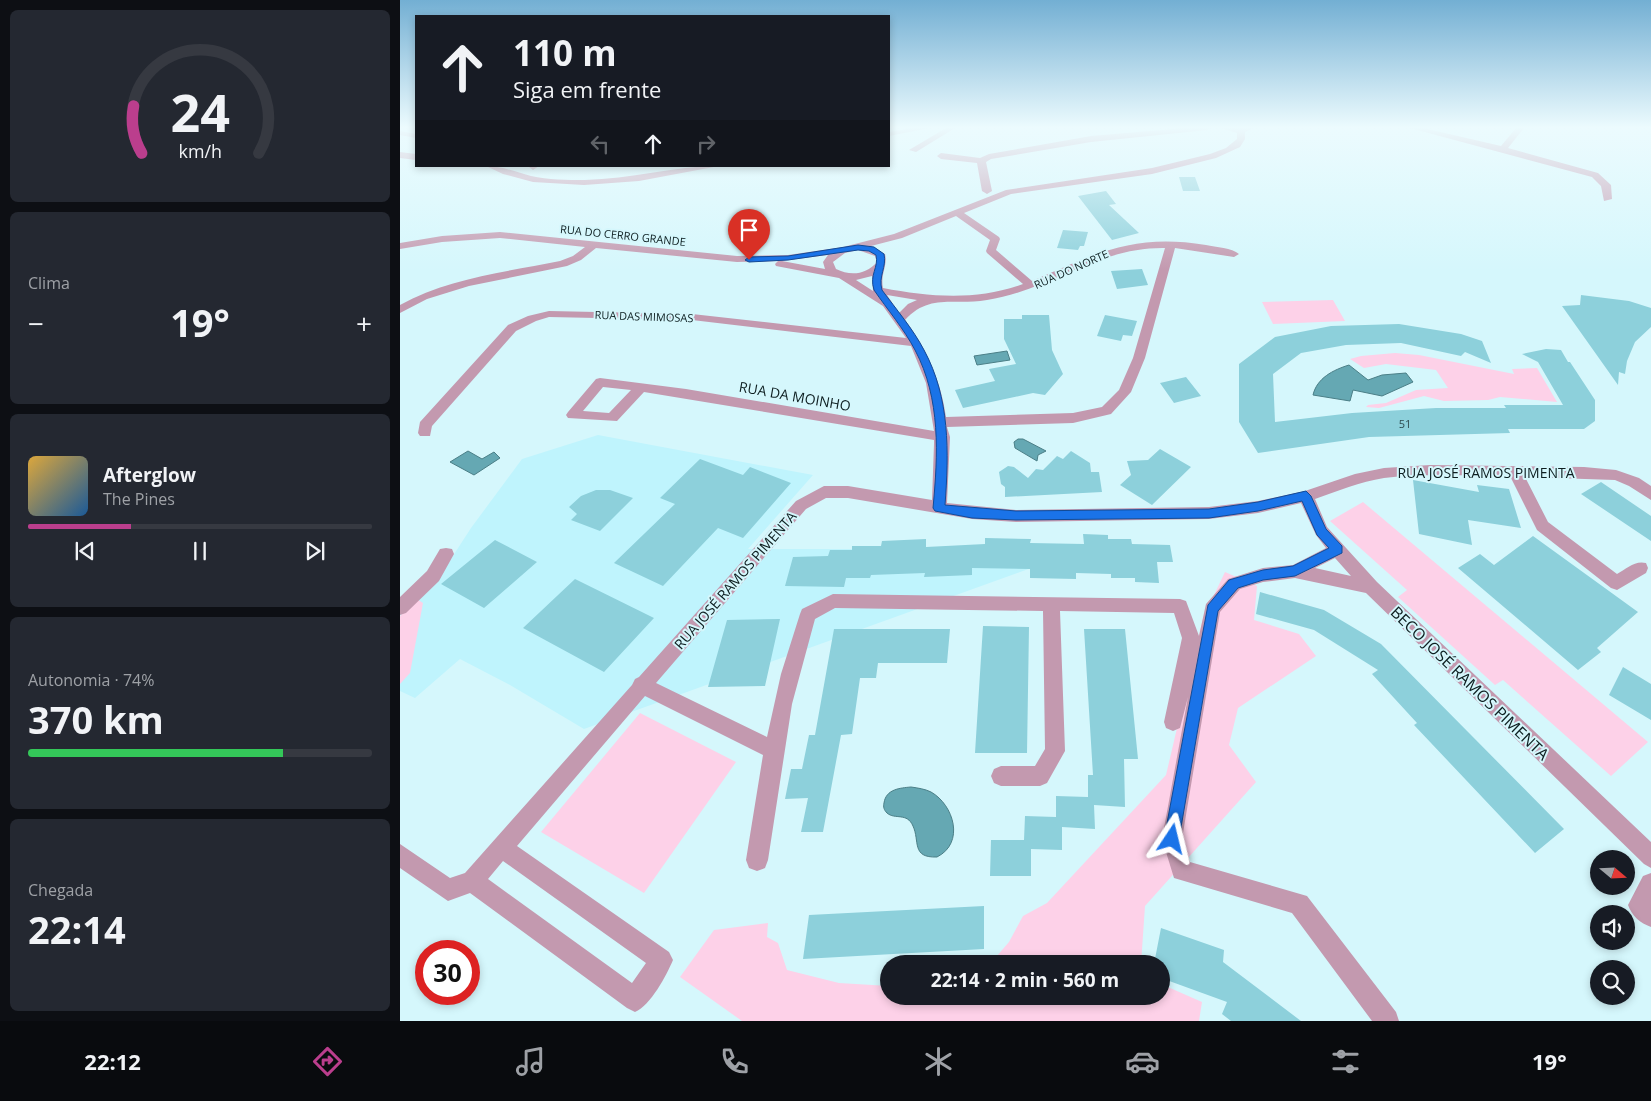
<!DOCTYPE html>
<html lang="pt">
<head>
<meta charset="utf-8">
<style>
	body { margin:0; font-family:"Open Sans",sans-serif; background:#242831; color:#f1f3f6; height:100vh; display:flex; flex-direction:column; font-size:19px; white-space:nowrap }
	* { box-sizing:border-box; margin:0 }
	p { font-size:16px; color:#9ea1a6 }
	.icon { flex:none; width:28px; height:28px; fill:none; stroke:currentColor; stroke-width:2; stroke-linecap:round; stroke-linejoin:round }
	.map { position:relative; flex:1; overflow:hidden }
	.sheet { display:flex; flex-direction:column; gap:10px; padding:10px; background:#0d0f14; width:400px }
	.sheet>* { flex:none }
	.hud { position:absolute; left:15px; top:15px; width:475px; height:152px; border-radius:0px; box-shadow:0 2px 8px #0003; background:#171b24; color:#f1f3f6; overflow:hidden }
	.needle { width:32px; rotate:109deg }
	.buttons { position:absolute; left:1190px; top:850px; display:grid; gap:10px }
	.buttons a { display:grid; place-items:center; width:45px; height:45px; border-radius:50%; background:#171b24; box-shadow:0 2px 8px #0003; font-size:25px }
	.speed { position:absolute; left:15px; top:940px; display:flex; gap:10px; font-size:25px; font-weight:700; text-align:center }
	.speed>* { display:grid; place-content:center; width:65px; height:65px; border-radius:50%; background:#171b24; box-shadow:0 2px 8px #0003; line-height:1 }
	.speed .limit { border:8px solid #d22; background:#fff; color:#111 }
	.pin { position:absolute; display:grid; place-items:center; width:42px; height:42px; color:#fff; margin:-51px -21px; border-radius:50% 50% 50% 0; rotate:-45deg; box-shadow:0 0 5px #0007 }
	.pin .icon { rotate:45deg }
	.me { position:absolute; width:55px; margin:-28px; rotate:10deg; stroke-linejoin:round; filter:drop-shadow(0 0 4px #0008) }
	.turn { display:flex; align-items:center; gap:18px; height:105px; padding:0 15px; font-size:22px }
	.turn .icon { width:65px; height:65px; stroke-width:2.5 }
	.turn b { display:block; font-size:35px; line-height:42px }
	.lanes { display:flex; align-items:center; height:48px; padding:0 15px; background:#0003; justify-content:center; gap:25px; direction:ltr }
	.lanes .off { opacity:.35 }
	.big { font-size:38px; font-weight:700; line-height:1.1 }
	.sheet .widget { flex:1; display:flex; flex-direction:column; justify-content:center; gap:8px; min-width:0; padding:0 18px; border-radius:8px; background:#242831 }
	.sheet .dial { align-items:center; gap:0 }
	.dial svg { height:130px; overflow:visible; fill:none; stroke:#363941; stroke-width:7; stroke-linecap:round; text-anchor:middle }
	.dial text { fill:#f1f3f6; stroke:none }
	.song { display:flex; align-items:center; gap:15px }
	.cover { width:60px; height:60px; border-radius:8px; background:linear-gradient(135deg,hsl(40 70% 55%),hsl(210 70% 35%)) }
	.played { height:5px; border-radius:2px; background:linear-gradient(90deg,#bb3e8d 30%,#363941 30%) }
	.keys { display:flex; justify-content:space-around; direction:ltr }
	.heat { display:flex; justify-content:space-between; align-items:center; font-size:28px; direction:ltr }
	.charge { height:8px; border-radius:4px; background:linear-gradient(90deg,#34c759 74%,#363941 0) }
	.trip { position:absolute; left:480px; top:955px; width:290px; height:50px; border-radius:25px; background:#171b24; box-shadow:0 2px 8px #0003; font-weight:700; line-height:50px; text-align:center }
	.dock { display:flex; height:80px; justify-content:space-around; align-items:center; background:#090b0e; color:#9ea1a6 }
	.dock .icon { width:35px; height:35px }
	.dock .on { color:#bb3e8d }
	.dock b { font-size:22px; color:#f1f3f6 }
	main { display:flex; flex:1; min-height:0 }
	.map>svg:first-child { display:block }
</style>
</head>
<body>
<main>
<section class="sheet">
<div class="widget dial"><svg viewBox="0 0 100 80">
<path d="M14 69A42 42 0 1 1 86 69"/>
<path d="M14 69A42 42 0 0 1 9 40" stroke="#bb3e8d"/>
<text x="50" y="56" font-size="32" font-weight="700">24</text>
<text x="50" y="72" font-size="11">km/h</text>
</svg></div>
<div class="widget"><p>Clima</p>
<div class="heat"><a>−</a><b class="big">19°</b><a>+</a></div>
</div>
<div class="widget">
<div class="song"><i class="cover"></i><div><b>Afterglow</b><p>The Pines</p></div></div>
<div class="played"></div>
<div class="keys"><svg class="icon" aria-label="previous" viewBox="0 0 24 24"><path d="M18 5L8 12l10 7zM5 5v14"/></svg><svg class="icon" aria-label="pause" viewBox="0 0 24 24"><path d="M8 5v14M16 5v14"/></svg><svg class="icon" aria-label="next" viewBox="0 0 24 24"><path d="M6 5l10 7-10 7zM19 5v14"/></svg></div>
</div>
<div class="widget"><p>Autonomia · 74%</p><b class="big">370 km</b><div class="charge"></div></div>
<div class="widget"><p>Chegada</p><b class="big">22:14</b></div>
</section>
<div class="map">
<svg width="1251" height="1021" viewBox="0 0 1251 1021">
	<rect width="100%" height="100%" fill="#d5f7fc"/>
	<path fill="#bff4fd" d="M198,435L413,475L348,549H684L184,729L110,685L60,659L15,698L0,691V616L38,579L71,528L122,459Z"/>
	<path fill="#fdd1e8" d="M933,300L945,321L873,324L862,302Z
		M995,353L1019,355L1114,374L1112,369L1137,368L1157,402L1100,397L1088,400L1044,401L1024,396L979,408L966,407L968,405L986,403L1016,390L1048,388L1036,370L986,364L964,368L950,359L961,356Z
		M963,502L1248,742L1211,776L1103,680L1095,685L998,597L1007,590L930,521Z
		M825,572L857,586L854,620L899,634L916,656L838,708L829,745L856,782L745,906L741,964H590L609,942L623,916L647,903L766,775L803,618Z
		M17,599L23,603L10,673L0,684V616Z
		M240,713L336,762L244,893L141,832Z
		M368,923L367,937L378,943L387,970L439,983L489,986V996H761V984L802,1002L799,1021H342L280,977L314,930Z"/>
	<path fill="#65a8b3" stroke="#4b7f87" d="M607,351L610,360L577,365L574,356Z
		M949,365L968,380L982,375L1006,373L1013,382L982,396L953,390L950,401L913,395C917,378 933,370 949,365Z
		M618,439H623L646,451L638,455L637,461L615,448L614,442Z
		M68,451L82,459L94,452L100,458L74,475L50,462Z
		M511,787C518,788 525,789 531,792C554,805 565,843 537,857C511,858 520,841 513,826C507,812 495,820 487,813C484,810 483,807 484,803C486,789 500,788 511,787Z"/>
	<path fill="#8dd0db" d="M779,177H795L800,191H783Z
		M706,191L716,204L709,205L739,233L712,240L678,196Z
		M663,230L688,232L684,246H680L678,250L657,248Z
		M742,269L748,285L717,289L711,271Z
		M1181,295L1229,301L1251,308V327L1235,342L1227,361L1225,374L1219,372L1218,385L1162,306L1180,305Z
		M622,315H649L652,350L663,374L645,395L633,393L563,408L555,390L595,381L589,369L616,364L604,339V319H622Z
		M705,315L737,321L732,336L723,335L721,341L697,336Z
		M999,324L1061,334L1082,341L1091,363L1065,352L1061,356L1001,343L946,345L901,353L873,374L875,422L952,413L1036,408H1106L1104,405H1163L1138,362L1122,354L1146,349L1161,350L1168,362H1170L1195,400V421L1184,429H1108L1110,433L969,437L858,453L839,422V364L875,337L931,326Z
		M786,377L801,396L774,403L760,383Z
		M760,449L791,467L752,505L720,485L731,475L727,461L748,460Z
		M671,451L690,463L691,472H699L702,492L605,497V487L601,484L599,472L608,466L614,467L628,478L636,469L643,470L657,456L663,459Z
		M300,459L343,475L350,467L391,483L343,538L318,528L263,586L214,563L275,504L260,498Z
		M1013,480L1079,492L1077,485L1109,489L1121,528L1068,520L1072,545L1019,534Z
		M1201,482L1251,516V541L1181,494Z
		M196,490H210L233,498L200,531L171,520L177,514L169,507L181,496Z
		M683,534L708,535V539H731L732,544L770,545L773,562H757L759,583L735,582V578H711V574L676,573V579L630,578V569L572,568V575L524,577L525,573L471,575L470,578H446L444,587L385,586L393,557L428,556L430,550H452V546H481L482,541L526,539V547L585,544V538L631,539L630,543L684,544Z
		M1133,536L1238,612L1197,648L1201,652L1178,670L1058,568L1080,554L1094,565Z
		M95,540L137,562L84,608L41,584Z
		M175,579L254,618L204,672L123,628Z
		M860,592L924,610L981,644L1164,829L1135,853L1014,725L1017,723L972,674L978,670L914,630L856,614Z
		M380,619L365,686L308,687L327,620Z
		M583,626L629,627L627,753H575Z
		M434,629H550L547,663H478L476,678H460L452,734L441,735L423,832H401L408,798L385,799L391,769H402L409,735H415Z
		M684,629H725L738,759H724L725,807L694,805L695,829L662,827V850L631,849V876H590L591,840H624L625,816L656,817V796L688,797V775H693Z
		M1223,667L1251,684V720L1209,695Z
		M584,906V949L403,959L409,915Z
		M761,928L824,950L823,962L901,1021H831L822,1014L827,1002L761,978V964H754Z"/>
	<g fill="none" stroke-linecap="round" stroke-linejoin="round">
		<path fill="#c399af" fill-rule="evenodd" d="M513,128H529L489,136V132Z
			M546,128H555L516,152L509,150Z
			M785,128H811L807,130L691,142L591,159L586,162L592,191L587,194L582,191L577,163L541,159L537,156L541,153L580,158L589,154L691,136Z
			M821,128H854L845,132V139L840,147L816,158L752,174L611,194L564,213L599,237L600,239L596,250L632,281C697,253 734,233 806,245C816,247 832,248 839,254L834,257L775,248L745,358L731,392L711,414L673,423L547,427L550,437L547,503L616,510L809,507L858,501L905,491L955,474L984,468L1030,465L1184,467L1216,470L1239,478L1251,486V500L1229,486L1215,480L1125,477L1148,522L1217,574C1226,569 1235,560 1246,563L1248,568L1246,573L1217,590L1211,588L1137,530L1110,476C1069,476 1026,473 984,478C960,482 937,491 915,499L927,527L977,582L1251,842V868L1244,864L966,593L895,578L863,582L840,589L820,612L782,839L790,862L907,896L996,1012L999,1021H972L892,913L774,878L762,839L788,697L780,728L773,731L766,728L764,722L782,638L774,613L660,611L665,751L647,783L640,786H601L594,783L591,776L594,769L601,766H635L645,749L643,611L435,608L415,619L392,704L368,860L365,868L357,871L349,868L346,860L363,755L245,696L117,846L269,952L273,960C266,976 251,1005 235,1012L227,1008L70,893L48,901L0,868V844L50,878L65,873L232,685L235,679L239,677L396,501L424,486H448L532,500L534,444V440L244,392L217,421L168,418L166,415L168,412L196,379L200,378L286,389L534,431L526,383L511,346L292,320L149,317L136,321L116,331L32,426L30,436H20L18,433L20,422L108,325L128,316L149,311L292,314L506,338L483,306L439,278L376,266L375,264L378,261L337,262L196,248L181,260L167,266L69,286L27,299L0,313V305C48,278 106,272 160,261L173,256L185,247L100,238L42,242L0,249V243L42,236L100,232L337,256L388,255L443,247L494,234L606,190L752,168L810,154L826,148L837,139V133ZM556,216L590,240L586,251L587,253L623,284C577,301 530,297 483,288C480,275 488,265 485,254L471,246L502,238ZM765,248L733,358L719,390L702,407L673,413L546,417C541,381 527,349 505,320C530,293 554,306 587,300C651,290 697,247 765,248ZM458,250L475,256L477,262C466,275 450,276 436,269L433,262L445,253ZM428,255L423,262L425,269L382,261ZM472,276L473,291L456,280ZM487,295L517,300L508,304L499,313ZM203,387L231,390L209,413L183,411ZM426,498H448L572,519L616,522L809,519L858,513L901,503L916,535L926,548L893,565L863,568L828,579L806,604L799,636L786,601L780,599L433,594L402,609L400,614L381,674L367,737L256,683L406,509ZM935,558L951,576L915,568ZM103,861L246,963L232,983L88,879Z
			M1010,128H1023L1101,146L1116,128H1124L1108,148L1198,173L1211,185L1212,199L1204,201L1201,186L1192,177Z
			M0,131L16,134V138L0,135Z
			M0,152L16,154V160L0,158Z
			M86,166C102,166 115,172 131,176C148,180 167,180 185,180C230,179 274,166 319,166L239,181L184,185L133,182L103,174Z
			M139,166L133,170L129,167V166Z
			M46,548L52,549L54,554L39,581L6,613L0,615V597L27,571L40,549Z
			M1251,873V927C1240,923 1232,916 1228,905L1243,876Z"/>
	</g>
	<linearGradient id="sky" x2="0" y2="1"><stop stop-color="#73afd3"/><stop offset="0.47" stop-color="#ecfbfe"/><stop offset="1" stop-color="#ecfbfe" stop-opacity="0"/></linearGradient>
	<rect width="1251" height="271" fill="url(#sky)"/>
	<path fill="#1a73e8" stroke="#114b97" d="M458,245L474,247L484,254C487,267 478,276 482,290C496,309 513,329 524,350C550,398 549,452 545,505L616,511L809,509L858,502L906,491L911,496L926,529L942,546V553L895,576L863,580L838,588L818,611L778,845L772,847L766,845L764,839L808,605L829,580L863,570L893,566L929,548L917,535L902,501L858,511L809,518L616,520L572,518L535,511L533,508C538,455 541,399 515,350C504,329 487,309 474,290C469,274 479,268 476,255L469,251L458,250L388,260L349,262L345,260L349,257L388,256Z"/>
	<g text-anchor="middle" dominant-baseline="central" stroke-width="4" stroke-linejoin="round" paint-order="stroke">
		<g font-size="11" fill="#0d1e20" stroke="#d5f7fc">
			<text transform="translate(223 235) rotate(6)">RUA DO CERRO GRANDE</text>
			<text transform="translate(671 269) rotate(-24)">RUA DO NORTE</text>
			<text transform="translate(244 316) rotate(2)">RUA DAS MIMOSAS</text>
		</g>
		<g font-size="11" fill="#2d4a4f">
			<text x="1005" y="423">51</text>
		</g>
		<g font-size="14" fill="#0d1e20" stroke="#d5f7fc">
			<text transform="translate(395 396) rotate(10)">RUA DA MOINHO</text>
			<text x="1086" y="472">RUA JOSÉ RAMOS PIMENTA</text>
			<text transform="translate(335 580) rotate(-49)">RUA JOSÉ RAMOS PIMENTA</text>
		</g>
		<g font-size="16" fill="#0d1e20" stroke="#d5f7fc">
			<text transform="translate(1070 683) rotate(44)">BECO JOSÉ RAMOS PIMENTA</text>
		</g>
	</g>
</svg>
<div class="buttons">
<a><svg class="needle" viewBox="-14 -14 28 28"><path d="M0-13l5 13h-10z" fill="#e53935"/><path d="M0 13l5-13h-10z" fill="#9ea1a6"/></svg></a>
<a><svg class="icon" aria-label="sound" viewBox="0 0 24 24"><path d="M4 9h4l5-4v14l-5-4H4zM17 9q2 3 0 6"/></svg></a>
<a><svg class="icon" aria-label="search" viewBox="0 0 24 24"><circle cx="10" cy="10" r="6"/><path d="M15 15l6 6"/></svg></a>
</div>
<div class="speed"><div class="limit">30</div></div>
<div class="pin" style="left:349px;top:260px;background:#d93025"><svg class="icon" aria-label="arrive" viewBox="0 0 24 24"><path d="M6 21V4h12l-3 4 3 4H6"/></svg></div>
<svg class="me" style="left:772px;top:839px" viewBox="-20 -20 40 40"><path d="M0-17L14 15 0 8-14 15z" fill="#1a73e8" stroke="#fff" stroke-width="4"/></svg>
<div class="trip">22:14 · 2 min · 560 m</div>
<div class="hud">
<div class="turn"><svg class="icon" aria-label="ahead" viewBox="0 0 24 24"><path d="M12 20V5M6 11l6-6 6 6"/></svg><div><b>110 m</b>Siga em frente</div></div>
<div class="lanes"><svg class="icon off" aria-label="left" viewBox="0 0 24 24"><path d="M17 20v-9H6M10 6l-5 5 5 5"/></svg><svg class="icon" aria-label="ahead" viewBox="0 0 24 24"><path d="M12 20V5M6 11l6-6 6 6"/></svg><svg class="icon off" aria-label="right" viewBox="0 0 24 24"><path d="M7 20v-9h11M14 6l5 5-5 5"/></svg></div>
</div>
</div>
</main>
<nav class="dock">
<b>22:12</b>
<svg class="icon on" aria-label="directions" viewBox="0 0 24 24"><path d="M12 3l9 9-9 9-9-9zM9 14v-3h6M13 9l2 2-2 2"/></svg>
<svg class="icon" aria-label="music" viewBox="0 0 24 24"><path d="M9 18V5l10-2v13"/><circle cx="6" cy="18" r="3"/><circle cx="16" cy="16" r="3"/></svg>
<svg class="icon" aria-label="phone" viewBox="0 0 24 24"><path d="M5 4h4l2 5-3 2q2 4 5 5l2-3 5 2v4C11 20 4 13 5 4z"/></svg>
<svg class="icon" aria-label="climate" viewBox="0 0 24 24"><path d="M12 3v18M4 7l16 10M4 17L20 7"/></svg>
<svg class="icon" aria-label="car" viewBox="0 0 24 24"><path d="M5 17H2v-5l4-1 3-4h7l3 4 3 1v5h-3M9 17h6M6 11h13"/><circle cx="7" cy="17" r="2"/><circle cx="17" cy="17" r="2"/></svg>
<svg class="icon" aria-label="filters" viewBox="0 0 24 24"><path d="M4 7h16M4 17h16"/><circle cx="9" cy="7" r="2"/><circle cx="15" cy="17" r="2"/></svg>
<b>19°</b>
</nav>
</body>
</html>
